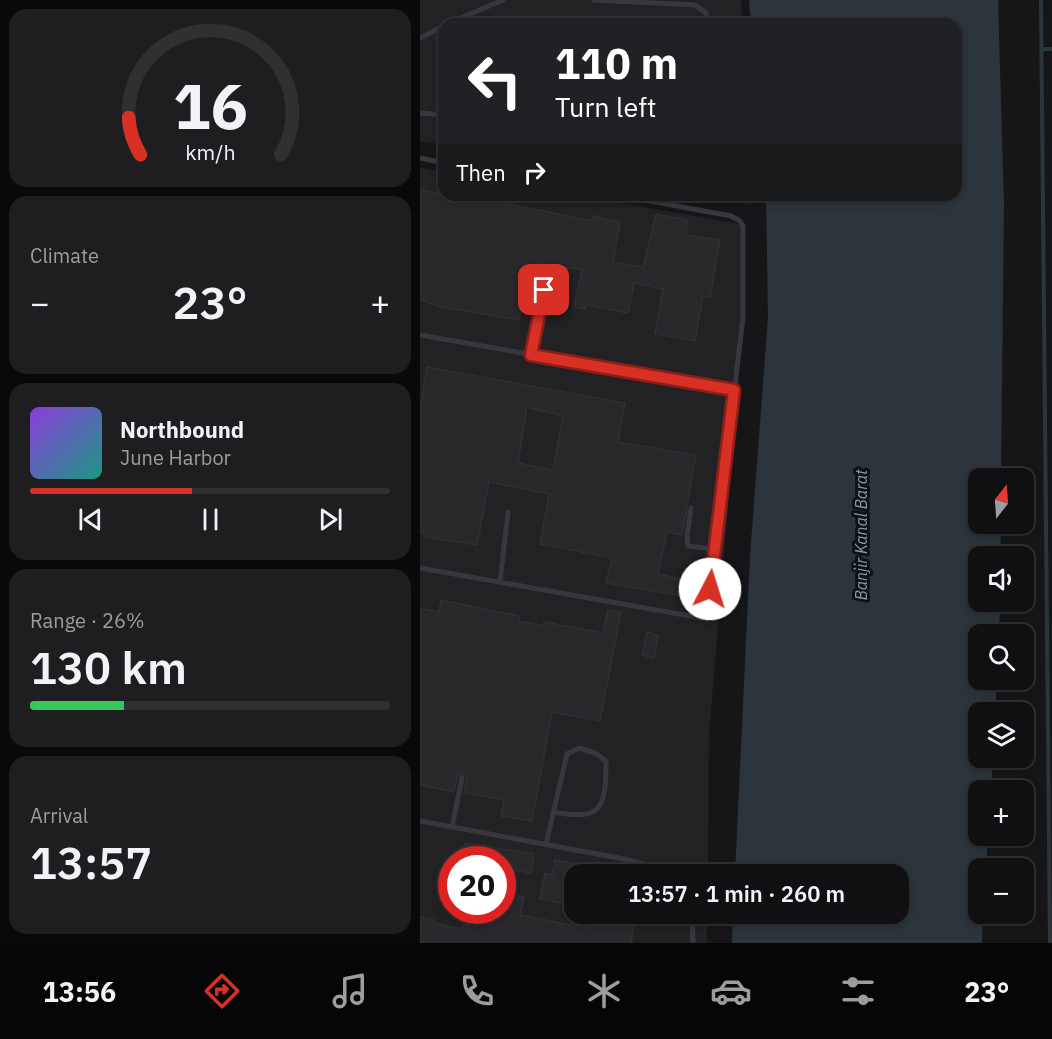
<!DOCTYPE html>
<html lang="en">
<head>
<meta charset="utf-8">
<style>
	body { margin:0; font-family:"IBM Plex Sans",sans-serif; background:#1e1e20; color:#f1f3f6; height:100vh; display:flex; flex-direction:column; font-size:22px; white-space:nowrap }
	* { box-sizing:border-box; margin:0 }
	p { font-size:20px; color:#9c9d9f }
	.icon { flex:none; width:33px; height:33px; fill:none; stroke:currentColor; stroke-width:2; stroke-linecap:round; stroke-linejoin:round }
	.map { position:relative; flex:1; overflow:hidden }
	.panel { display:flex; flex-direction:column; gap:9px; padding:9px; background:#09090a; width:420px }
	.panel>* { flex:none }
	.banner { position:absolute; left:18px; top:18px; width:524px; height:183px; border-radius:18px; box-shadow:0 3px 9px #0003,0 0 0 2px #303032; background:#202124; color:#fff; overflow:hidden }
	.needle { width:39px; rotate:17deg }
	.fabs { position:absolute; left:548px; top:468px; display:grid; gap:12px }
	.fabs a { display:grid; place-items:center; width:66px; height:66px; border-radius:12px; background:#101012; box-shadow:0 3px 9px #0003,0 0 0 2px #303032; font-size:30px }
	.speed { position:absolute; left:18px; top:846px; display:flex; gap:12px; font-size:30px; font-weight:700; text-align:center }
	.speed>* { display:grid; place-content:center; width:78px; height:78px; border-radius:50%; background:#101012; box-shadow:0 3px 9px #0003,0 0 0 2px #303032; line-height:1 }
	.speed .limit { border:9px solid #d22; background:#fff; color:#111 }
	.pin { position:absolute; display:grid; place-items:center; width:51px; height:51px; color:#fff; margin:-26px; border-radius:12px; box-shadow:0 3px 9px #0006 }
	.me { position:absolute; width:66px; margin:-33px; rotate:5deg; stroke-linejoin:round; filter:drop-shadow(0 0 4px #0008) }
	.turn { display:flex; align-items:center; gap:21px; height:126px; padding:0 18px; font-size:27px }
	.turn .icon { width:78px; height:78px; stroke-width:2.5 }
	.turn b { display:block; font-size:42px; line-height:51px }
	.then { display:flex; align-items:center; height:57px; padding:0 18px; background:#0003; gap:12px; font-size:22px }
	.big { font-size:45px; font-weight:600; line-height:1.1 }
	.panel .tile { flex:1; display:flex; flex-direction:column; justify-content:center; gap:9px; min-width:0; padding:0 21px; border-radius:18px; background:#1e1e20 }
	.panel .dial { align-items:center; gap:0 }
	.dial svg { height:156px; overflow:visible; fill:none; stroke:#303032; stroke-width:7; stroke-linecap:round; text-anchor:middle }
	.dial text { fill:#f1f3f6; stroke:none }
	.song { display:flex; align-items:center; gap:18px }
	.cover { width:72px; height:72px; border-radius:9px; background:linear-gradient(135deg,hsl(270 70% 55%),hsl(170 70% 35%)) }
	.played { height:6px; border-radius:3px; background:linear-gradient(90deg,#d93025 45%,#303032 45%) }
	.keys { display:flex; justify-content:space-around; direction:ltr }
	.heat { display:flex; justify-content:space-between; align-items:center; font-size:33px; direction:ltr }
	.charge { height:9px; border-radius:4px; background:linear-gradient(90deg,#34c759 26%,#303032 0) }
	.trip { position:absolute; left:144px; top:864px; width:345px; height:60px; border-radius:18px; background:#101012; box-shadow:0 3px 9px #0003,0 0 0 2px #303032; font-weight:600; line-height:60px; text-align:center }
	.tab-bar { display:flex; height:96px; justify-content:space-around; align-items:center; background:#060607; color:#9c9d9f }
	.tab-bar .icon { width:42px; height:42px }
	.tab-bar .selected { color:#d93025 }
	.tab-bar b { font-size:27px; color:#f1f3f6 }
	main { display:flex; flex:1; min-height:0 }
	.map>svg:first-child { display:block }
</style>
</head>
<body>
<main>
<section class="panel">
<div class="tile dial"><svg viewBox="0 0 100 80">
<path d="M14 69A42 42 0 1 1 86 69"/>
<path d="M14 69A42 42 0 0 1 8 50" stroke="#d93025"/>
<text x="50" y="56" font-size="32" font-weight="700">16</text>
<text x="50" y="72" font-size="11">km/h</text>
</svg></div>
<div class="tile"><p>Climate</p>
<div class="heat"><a>−</a><b class="big">23°</b><a>+</a></div>
</div>
<div class="tile">
<div class="song"><i class="cover"></i><div><b>Northbound</b><p>June Harbor</p></div></div>
<div class="played"></div>
<div class="keys"><svg class="icon" aria-label="previous" viewBox="0 0 24 24"><path d="M18 5L8 12l10 7zM5 5v14"/></svg><svg class="icon" aria-label="pause" viewBox="0 0 24 24"><path d="M8 5v14M16 5v14"/></svg><svg class="icon" aria-label="next" viewBox="0 0 24 24"><path d="M6 5l10 7-10 7zM19 5v14"/></svg></div>
</div>
<div class="tile"><p>Range · 26%</p><b class="big">130 km</b><div class="charge"></div></div>
<div class="tile"><p>Arrival</p><b class="big">13:57</b></div>
</section>
<div class="map">
<svg width="632" height="943" viewBox="0 0 632 943">
	<rect width="100%" height="100%" fill="#161618"/>
	<path fill="#222225" fill-rule="evenodd" d="M0,0H321L322,24H24V145L0,141Z
		M0,168L24,172V195H155L325,225L324,316L289,735L288,874H154V914H287V943H0ZM32,860H82V910H32Z
		M282,195H331L332,205Z"/>
	<path fill="#2c353c" d="M329,0H578L584,203L581,478H558V524H581L580,556H558V602H580L579,634H558V680H577L575,712H558V758H573L571,790H558V836H568L566,868H558V914H563L562,943H312L313,914H478V874H315L330,556L348,317L346,195H536V24H331Z"/>
	<g fill="none" stroke-linecap="round" stroke-linejoin="round">
		<path stroke="#2c353c" stroke-width="4" d="M621,0L630,943
			M621,49H632"/>
	</g>
	<path fill="#29292c" stroke="#303034" stroke-width="1.5" fill-rule="evenodd" d="M0,189L24,195H55V197L172,221L173,216L200,222L193,262L223,267L236,214L268,220L265,235L300,240L290,297L283,296L275,341L235,334L243,289L214,283L208,313L166,305L165,309L154,307L162,270L118,263L113,293L104,291L99,320L22,307L0,300Z
		M7,367L205,403L198,442L276,455L262,535L247,532L238,574L270,581L267,597L186,583L192,558L120,544L129,494L69,482L57,545L4,537L5,534L0,533V407ZM107,407L143,416L133,470L98,463Z
		M21,600L99,616V621L124,626V622L183,633L188,610L201,612L180,721L132,712L112,821L81,816L84,800L44,793L47,778L44,773L37,776L34,792L0,785V608L19,612Z
		M227,632L238,635L234,658L222,655Z
		M45,843L114,854L111,873L82,868V860H41Z
		M135,860L170,866L168,874L154,872V906L120,899L125,873L132,875Z
		M82,893L104,897L100,915L167,928L170,914H216L211,943H0V917L14,920V923L42,929L46,910H82Z"/>
	<g fill="none" stroke-linecap="round" stroke-linejoin="round">
		<path stroke="#37383d" stroke-width="5" d="M174,0L275,5L285,12L290,24
			M27,24L83,0
			M0,38L24,26
			M0,113L24,115
			M0,158L24,163
			M0,335L314,390
			M111,355L124,290
			M271,508L267,536L268,546L294,549
			M0,568L287,619L323,318V226L320,221L311,216L198,195
			M80,582L88,512
			M0,821L204,859L262,874
			M32,827L42,778
			M126,844C133,814 140,784 147,754L159,748L175,753L186,761C186,809 182,821 133,812
			M272,914L273,943"/>
	</g>
	<g fill="none" stroke-linecap="round" stroke-linejoin="round">
		<defs>
			<path id="route" d="M124,290L111,355L314,390L290,589"/>
		</defs>
		<use href="#route" stroke="#8d1f18" stroke-width="15"/>
		<use href="#route" stroke="#d93025" stroke-width="10"/>
	</g>
	<g text-anchor="middle" dominant-baseline="central" stroke-width="6" stroke-linejoin="round" paint-order="stroke">
		<g font-size="16" font-style="italic" fill="#7f9bb3" stroke="#111113">
			<text transform="translate(441 535) rotate(-90)">Banjir Kanal Barat</text>
		</g>
	</g>
</svg>
<div class="fabs">
<a><svg class="needle" viewBox="-14 -14 28 28"><path d="M0-13l5 13h-10z" fill="#e53935"/><path d="M0 13l5-13h-10z" fill="#9c9d9f"/></svg></a>
<a><svg class="icon" aria-label="sound" viewBox="0 0 24 24"><path d="M4 9h4l5-4v14l-5-4H4zM17 9q2 3 0 6"/></svg></a>
<a><svg class="icon" aria-label="search" viewBox="0 0 24 24"><circle cx="10" cy="10" r="6"/><path d="M15 15l6 6"/></svg></a>
<a><svg class="icon" aria-label="layers" viewBox="0 0 24 24"><path d="M12 4l9 5-9 5-9-5zM3 14l9 5 9-5"/></svg></a>
<a>+</a>
<a>−</a>
</div>
<div class="speed"><div class="limit">20</div></div>
<div class="pin" style="left:124px;top:290px;background:#d93025"><svg class="icon" aria-label="arrive" viewBox="0 0 24 24"><path d="M6 21V4h12l-3 4 3 4H6"/></svg></div>
<svg class="me" style="left:290px;top:589px" viewBox="-20 -20 40 40"><circle r="19" fill="#fff"/><path d="M0-13L10 11 0 6-10 11z" fill="#d93025"/></svg>
<div class="trip">13:57 · 1 min · 260 m</div>
<div class="banner">
<div class="turn"><svg class="icon" aria-label="left" viewBox="0 0 24 24"><path d="M17 20v-9H6M10 6l-5 5 5 5"/></svg><div><b>110 m</b>Turn left</div></div>
<div class="then">Then<svg class="icon" aria-label="right" viewBox="0 0 24 24"><path d="M7 20v-9h11M14 6l5 5-5 5"/></svg></div>
</div>
</div>
</main>
<nav class="tab-bar">
<b>13:56</b>
<svg class="icon selected" aria-label="directions" viewBox="0 0 24 24"><path d="M12 3l9 9-9 9-9-9zM9 14v-3h6M13 9l2 2-2 2"/></svg>
<svg class="icon" aria-label="music" viewBox="0 0 24 24"><path d="M9 18V5l10-2v13"/><circle cx="6" cy="18" r="3"/><circle cx="16" cy="16" r="3"/></svg>
<svg class="icon" aria-label="phone" viewBox="0 0 24 24"><path d="M5 4h4l2 5-3 2q2 4 5 5l2-3 5 2v4C11 20 4 13 5 4z"/></svg>
<svg class="icon" aria-label="climate" viewBox="0 0 24 24"><path d="M12 3v18M4 7l16 10M4 17L20 7"/></svg>
<svg class="icon" aria-label="car" viewBox="0 0 24 24"><path d="M5 17H2v-5l4-1 3-4h7l3 4 3 1v5h-3M9 17h6M6 11h13"/><circle cx="7" cy="17" r="2"/><circle cx="17" cy="17" r="2"/></svg>
<svg class="icon" aria-label="filters" viewBox="0 0 24 24"><path d="M4 7h16M4 17h16"/><circle cx="9" cy="7" r="2"/><circle cx="15" cy="17" r="2"/></svg>
<b>23°</b>
</nav>
</body>
</html>
